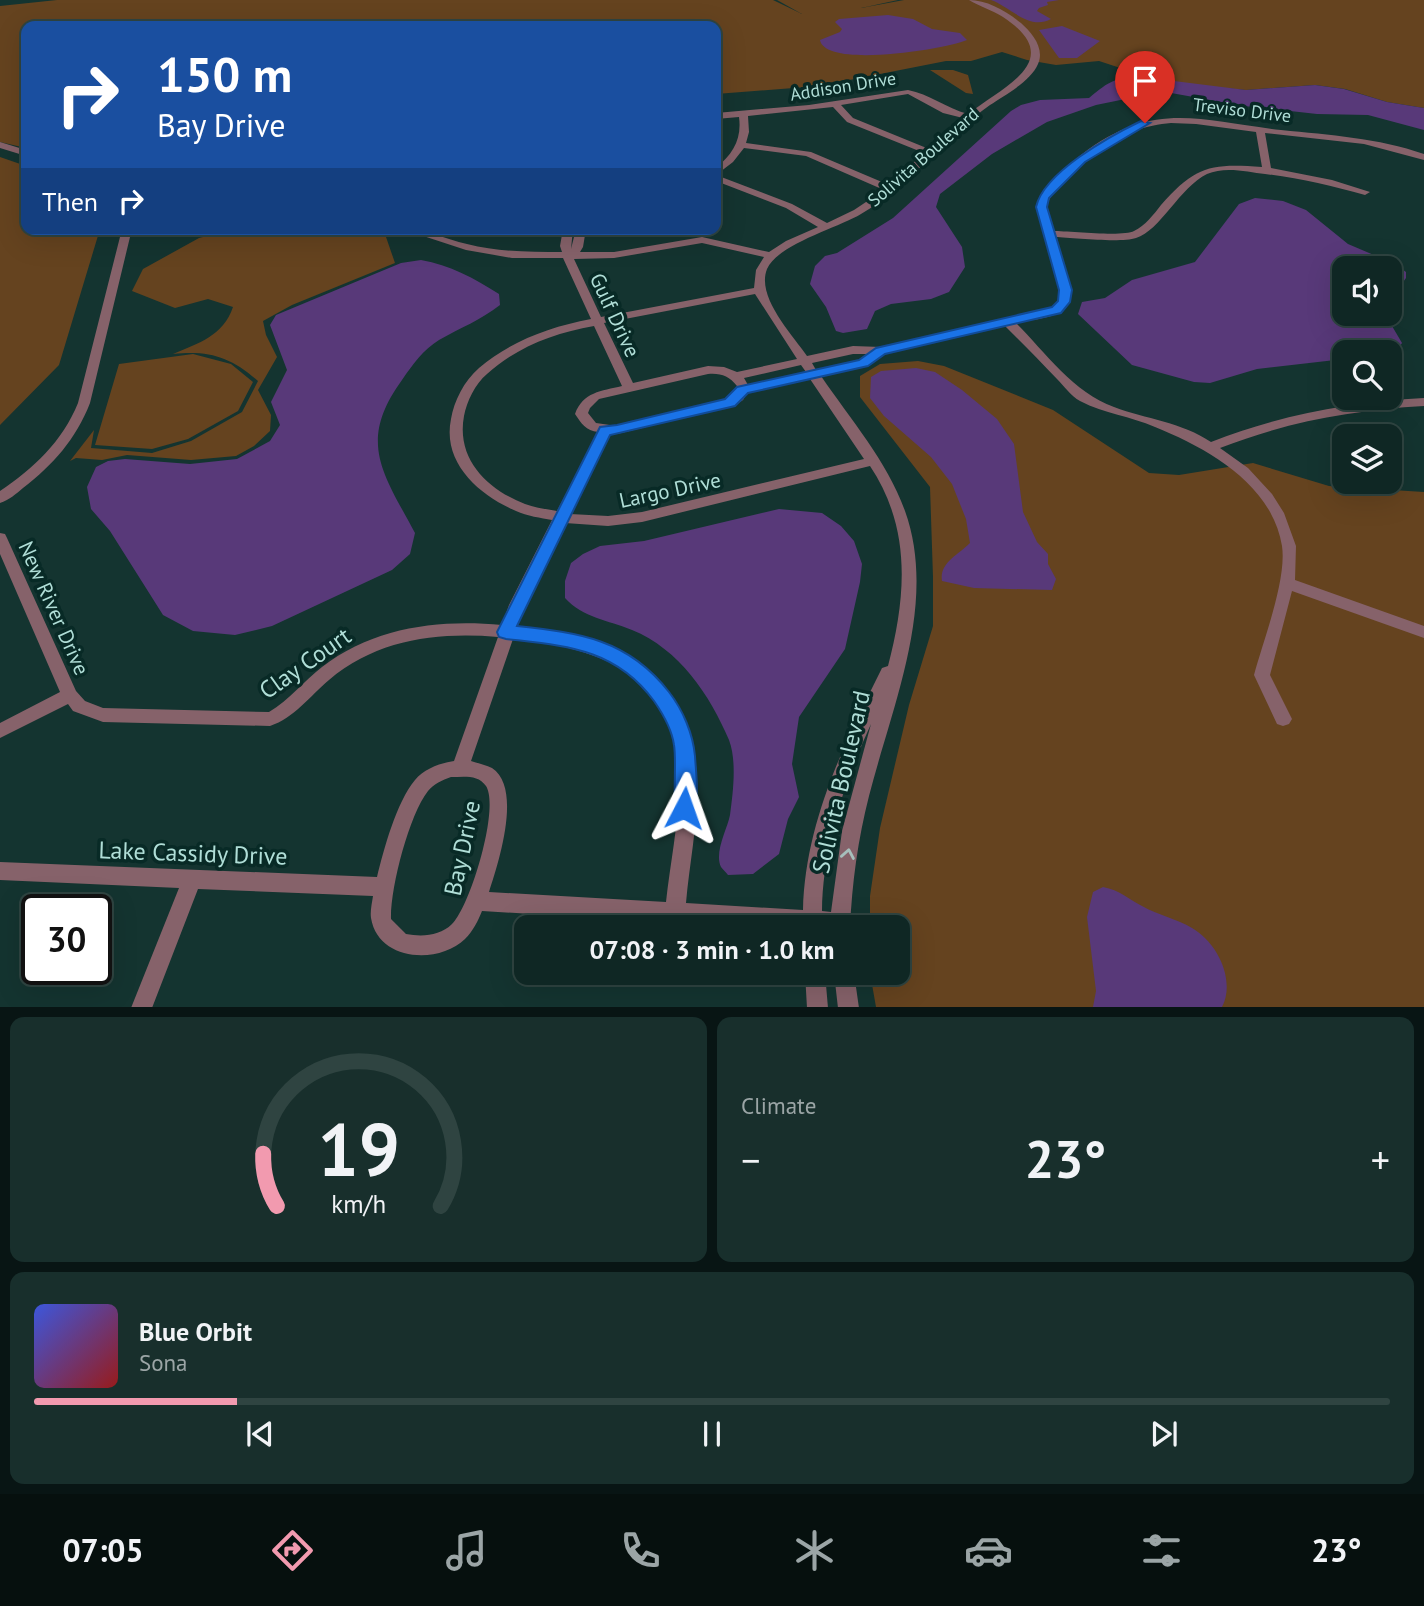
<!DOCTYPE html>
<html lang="en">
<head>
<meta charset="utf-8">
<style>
	body { margin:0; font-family:"PT Sans",sans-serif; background:#182f2c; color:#f1f3f6; height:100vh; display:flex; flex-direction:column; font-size:26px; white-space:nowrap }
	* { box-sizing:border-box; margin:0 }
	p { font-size:23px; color:#9ba5a6 }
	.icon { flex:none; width:38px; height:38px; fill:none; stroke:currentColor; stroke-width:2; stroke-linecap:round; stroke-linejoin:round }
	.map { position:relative; height:1007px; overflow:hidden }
	.details { display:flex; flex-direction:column; gap:10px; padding:10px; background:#081514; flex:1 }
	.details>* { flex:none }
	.guide { position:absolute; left:21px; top:21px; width:700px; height:214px; border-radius:14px; box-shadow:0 7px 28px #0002,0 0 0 2px #2f4441; background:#1a4fa0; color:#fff; overflow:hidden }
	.controls { position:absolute; left:1332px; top:256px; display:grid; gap:14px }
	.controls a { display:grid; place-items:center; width:70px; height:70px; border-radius:14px; background:#0f2724; box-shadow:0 7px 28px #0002,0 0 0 2px #2f4441; font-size:35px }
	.speed { position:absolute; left:21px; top:894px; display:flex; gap:14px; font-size:35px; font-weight:700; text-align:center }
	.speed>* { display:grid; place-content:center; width:91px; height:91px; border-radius:50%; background:#0f2724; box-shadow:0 7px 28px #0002,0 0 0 2px #2f4441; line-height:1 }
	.speed .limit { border:4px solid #111; border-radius:10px; background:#fff; color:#111 }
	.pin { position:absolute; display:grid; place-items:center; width:60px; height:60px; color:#fff; margin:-72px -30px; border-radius:50% 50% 50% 0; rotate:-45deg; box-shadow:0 0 7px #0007 }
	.pin .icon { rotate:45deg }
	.me { position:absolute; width:77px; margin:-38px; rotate:4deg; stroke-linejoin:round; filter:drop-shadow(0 0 5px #0008) }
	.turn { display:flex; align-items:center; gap:24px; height:147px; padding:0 21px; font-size:32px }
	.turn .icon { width:91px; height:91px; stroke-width:2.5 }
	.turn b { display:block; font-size:49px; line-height:60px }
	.then { display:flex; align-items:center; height:66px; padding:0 21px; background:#0003; gap:14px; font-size:26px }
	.big { font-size:52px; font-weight:700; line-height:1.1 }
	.details .widget { flex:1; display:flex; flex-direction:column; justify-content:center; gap:10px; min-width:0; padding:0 24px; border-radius:14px; background:#182f2c }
	.details .dial { align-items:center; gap:0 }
	.dial svg { height:182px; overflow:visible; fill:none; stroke:#2f4441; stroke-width:7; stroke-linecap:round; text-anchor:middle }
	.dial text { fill:#f1f3f6; stroke:none }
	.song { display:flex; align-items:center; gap:21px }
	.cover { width:84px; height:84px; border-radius:10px; background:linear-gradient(135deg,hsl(230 70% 55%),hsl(0 70% 35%)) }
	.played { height:7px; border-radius:4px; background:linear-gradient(90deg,#f29aaf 15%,#2f4441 15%) }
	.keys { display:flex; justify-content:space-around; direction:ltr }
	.heat { display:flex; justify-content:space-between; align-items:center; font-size:38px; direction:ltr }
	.details .tiles { flex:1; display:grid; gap:10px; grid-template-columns:1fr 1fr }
	.widget:last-child { grid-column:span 2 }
	.trip { position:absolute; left:514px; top:915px; width:396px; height:70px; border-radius:14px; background:#0f2724; box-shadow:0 7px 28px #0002,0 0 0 2px #2f4441; font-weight:700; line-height:70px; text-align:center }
	.tab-bar { display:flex; height:112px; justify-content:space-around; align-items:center; background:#06100e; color:#9ba5a6 }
	.tab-bar .icon { width:49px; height:49px }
	.tab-bar .current { color:#f29aaf }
	.tab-bar b { font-size:32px; color:#f1f3f6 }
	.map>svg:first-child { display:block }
</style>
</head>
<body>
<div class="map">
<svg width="1424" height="1008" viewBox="0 0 1424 1008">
	<rect width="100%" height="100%" fill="#143430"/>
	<path fill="#65431f" d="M57,0H773L802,14L777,0H898L861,8L904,0H1424V108L1387,102L1345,89L1315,85L1246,90L1224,88L1157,80L1099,61L1056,65L1027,60L1002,52L971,61H946L819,86L716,94V26H26V148L0,142V6Z
		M930,70H953L968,75L973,94L966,93Z
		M0,157L26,166V229H100L59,365L0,425Z
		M235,229H377L386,237L395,263L292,305L263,321L266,335L277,357L258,390L271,415L270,431L254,446L236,456L191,460L127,455L102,460L76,458L70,461L94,430L91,448L152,453L191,441L242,412L258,381C231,357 209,350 173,354C199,343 223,336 233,307L208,299L175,308L132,291L143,269L199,238Z
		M193,354L231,364L253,382L238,411L188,439L152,449L95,445L119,364Z
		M918,361L944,366L1053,410L1149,473L1179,475L1253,463L1329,486L1424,492V1007H876L870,973H898V928L870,927V896L880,828L909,705L933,626V577L930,487L860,397V376L880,364Z"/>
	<path fill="#583979" d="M991,0H1059L1047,2L1048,5L1039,8L1037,11L1051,19C1029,31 1011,7 991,0Z
		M888,15L913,19L932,29L960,33L967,40C946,49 825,69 820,40L840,32L842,29L835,22L839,19Z
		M1062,26L1100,41L1077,58H1059L1039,30Z
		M1142,77L1246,90L1315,85L1344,89L1387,102L1424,108V130L1368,115L1317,114L1244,106L1171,93L1150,94L1096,105L1047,122L992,154L940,194L936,207L962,247L965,267L949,292L931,299L891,304L875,311L867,329L843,333L836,331L826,307L810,284L815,266L825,256L837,253L893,218L1011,111L1021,105L1040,100L1089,98C1111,80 1112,79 1142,77Z
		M1255,198L1283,201L1306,210L1348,244L1395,264L1406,272V278L1390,300V268H1344V313H1388L1392,326L1402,343L1395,353L1344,352V359L1257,369L1210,383L1194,382L1132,365L1078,314L1082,302L1105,298L1132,280L1195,262L1239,204Z
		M421,260C450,265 474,278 499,294L500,305C481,320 460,328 439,340C423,350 413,364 402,380C357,442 383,473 415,533L410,554L392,570L272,626L235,635L193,631L163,615L110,531L91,509L87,487L96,467L108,461L125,459L190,464L237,459L270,441L280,425L271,402L287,370L270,325L276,315L401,263Z
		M916,368L935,372L962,390L997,419L1014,444L1023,512L1037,542L1048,554V564L1056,579L1052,590L974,588L942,581C939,563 958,555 970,543L966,519L952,484L931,457L884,416L870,398L871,377L881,371Z
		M779,509L822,513L841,526L854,541L862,564L860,582L845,649L799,717L792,764L799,797L788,819L779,854L753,874L728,875C726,872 723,870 721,867C714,852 727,830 730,815C733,793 737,761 729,740C710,695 679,649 632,630C608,620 583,618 565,598V581L571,563L583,554L600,546L644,541Z
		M1103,887C1120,890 1128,899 1142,906C1158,915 1177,919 1192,928C1217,942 1236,980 1222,1007H1093L1096,991L1087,917L1093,892Z"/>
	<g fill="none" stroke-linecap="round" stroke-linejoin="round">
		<path fill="#86626a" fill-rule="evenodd" d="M969,0C987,0 1006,11 1021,23C1032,33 1045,48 1038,64C1031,81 1005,95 990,105C944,138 910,186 861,214C838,228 778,244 767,269C756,297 792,334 807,356L853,346L881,347L1053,308L1058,301L1059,290L1036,207C1046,185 1062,170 1081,155C1154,99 1199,121 1281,130C1330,135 1378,138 1424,154V160L1364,144L1265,133L1271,168L1332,180L1370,192L1365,195C1332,186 1299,178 1265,174C1248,172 1225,166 1207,174C1180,187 1160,231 1136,238C1121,243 1073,238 1055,237C1060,256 1083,303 1059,313C1046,319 1029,320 1016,323C1045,352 1074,393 1114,407C1146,419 1181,422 1211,442C1280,415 1350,402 1424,398V406C1353,410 1286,422 1220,448L1248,468L1272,494L1284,513L1296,546L1295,580L1424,626V638L1292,591L1270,675L1292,719L1289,724L1283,726L1277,724L1254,675C1263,641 1287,580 1282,546C1272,484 1207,448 1155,427C1130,416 1105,414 1080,401C1071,396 1064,386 1057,379C1040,361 1022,343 1005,326L885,354L867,366L821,376C851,420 887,461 905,511C938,603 892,706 869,796C858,839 852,883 850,928H765L482,911C478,921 473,931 465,939C438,965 378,961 371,918C370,911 372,903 373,896L198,889L152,1008H131L179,888L0,880V862L377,877C384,849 396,803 415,780C424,769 440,763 454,761L498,637C437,632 378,639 329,680C310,696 294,718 270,726L103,722L73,711L68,704L0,738V723L60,692L0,554V533L5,534L7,538L76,691L85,701L103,708L269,712C289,700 304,681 322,667C374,627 439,619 502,625L509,605L552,520C541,518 527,516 516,511C479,495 442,463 451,419C454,401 464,381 479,368C511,341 549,327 591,319L563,258H512L466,250L402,229C425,229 445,239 467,244C498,252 529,252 562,252L560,246L563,229H573L571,249L576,229H586L583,247L580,252H614L702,237L769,252L786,241L818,227L786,208L716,181V175L792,204L827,223L854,210L884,190L806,156L744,148L733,162L716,175V168C733,154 742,139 739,117L716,119V113L809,105L908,90C929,94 946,108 968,114C1004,86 1068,60 1003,17C992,10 979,6 969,0ZM908,94L943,113L963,118L929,149L853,118L841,105ZM833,107L847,122L924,153L889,185L811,152L746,143L749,132L748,116ZM1171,123L1196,124L1256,132L1262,167C1211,163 1195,166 1161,205C1154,214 1145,226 1134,231C1123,237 1069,231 1053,231L1046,207C1065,163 1123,126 1171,123ZM702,243L764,257L756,270L754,288L601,317L574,259L614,258ZM755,294L797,359L737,372L724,367L708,366L633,383L604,323ZM594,326L622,386C601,391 583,392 575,414C581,423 586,431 598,432L557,511C547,509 535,508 525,504C487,489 456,459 464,416C467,401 475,384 487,374C517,347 554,333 594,326ZM853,354H868L859,360L816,370L812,363ZM801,365L806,372L748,385L744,378ZM708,374C721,373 729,376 737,386L734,395L726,400L617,426L596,423L588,413L590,408L599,399ZM810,379L864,459L642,512L608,516L570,514L610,433L617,434L734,406L743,400L747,393ZM870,466C912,529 906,597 888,666L882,668C844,744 805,823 803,910L686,903C690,856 702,806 695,758C681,663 602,635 517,626L525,605L565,523L608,526L642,522ZM513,639C591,647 667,669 677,759C683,806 671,855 666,902L489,892C498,864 523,788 492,768C486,765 477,763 471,761ZM871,724L842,831L831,912L822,911C823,846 844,783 871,724ZM451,777C463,777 478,774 486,786C500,808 470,907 452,924C440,936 422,937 406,934L391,919C390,889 409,815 428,791C434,784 442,780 451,777Z
			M0,142L26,150V156L0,148Z
			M122,229H132V231L173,229L168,232L130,237L90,403C76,439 53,465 23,488C16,494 9,500 0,503V491C34,468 62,442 78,403Z
			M805,973H825L828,1008H807Z
			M834,973H854L859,1008H838Z"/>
	</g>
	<defs><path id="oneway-chevron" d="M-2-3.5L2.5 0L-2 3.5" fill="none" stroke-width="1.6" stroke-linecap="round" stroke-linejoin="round" transform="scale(1.75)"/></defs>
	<use stroke="#a6bfbc" href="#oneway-chevron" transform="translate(848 854) rotate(-80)"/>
	<path fill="#1a73e8" stroke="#114b97" stroke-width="2" d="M1141,121L1150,123L1085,162L1049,198L1047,207L1072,290L1070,302L1061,313L885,354L868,366L748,393L735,406L610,435L517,626C580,633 628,639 669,692C683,710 693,734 695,756C696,775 700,797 692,815L684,818L677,815C672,803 677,763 674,745C672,730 663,714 654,701C615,648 566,646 506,639L499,637L497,632L600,427L617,425L725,399L737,387L859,360L876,348L1052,307L1058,301L1059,290L1036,207C1044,172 1110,136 1141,121Z"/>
	<g text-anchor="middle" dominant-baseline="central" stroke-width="7" stroke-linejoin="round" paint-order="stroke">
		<g font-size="18" fill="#b0ded7" stroke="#082a26">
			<text transform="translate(843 86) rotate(-9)">Addison Drive</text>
			<text transform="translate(1242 110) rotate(7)">Treviso Drive</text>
			<text transform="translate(923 157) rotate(-41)">Solivita Boulevard</text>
		</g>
		<g font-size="21" fill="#b0ded7" stroke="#082a26">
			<text transform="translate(615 315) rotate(65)">Gulf Drive</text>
			<text transform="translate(670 490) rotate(-12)">Largo Drive</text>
			<text transform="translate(54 608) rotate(66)">New River Drive</text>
		</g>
		<g font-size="24" fill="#b0ded7" stroke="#082a26">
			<text transform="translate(305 663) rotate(-35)">Clay Court</text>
			<text transform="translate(841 782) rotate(-77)">Solivita Boulevard</text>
			<text transform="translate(462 848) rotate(-78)">Bay Drive</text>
			<text transform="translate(193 853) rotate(2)">Lake Cassidy Drive</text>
		</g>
	</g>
</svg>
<div class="controls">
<a><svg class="icon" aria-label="sound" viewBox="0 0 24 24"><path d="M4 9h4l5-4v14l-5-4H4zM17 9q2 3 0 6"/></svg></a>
<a><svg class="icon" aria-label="search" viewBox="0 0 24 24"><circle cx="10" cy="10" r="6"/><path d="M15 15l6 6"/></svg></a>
<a><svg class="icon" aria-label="layers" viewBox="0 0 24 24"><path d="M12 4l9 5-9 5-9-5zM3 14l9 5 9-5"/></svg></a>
</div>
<div class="speed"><div class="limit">30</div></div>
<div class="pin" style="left:1145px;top:123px;background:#d93025"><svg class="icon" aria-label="arrive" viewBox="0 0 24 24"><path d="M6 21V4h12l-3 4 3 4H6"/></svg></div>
<svg class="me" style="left:684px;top:808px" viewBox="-20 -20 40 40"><path d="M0-17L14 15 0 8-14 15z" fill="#1a73e8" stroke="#fff" stroke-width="4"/></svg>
<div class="trip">07:08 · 3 min · 1.0 km</div>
<div class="guide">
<div class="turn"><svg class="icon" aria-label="right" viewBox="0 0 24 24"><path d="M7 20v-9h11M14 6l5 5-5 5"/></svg><div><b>150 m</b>Bay Drive</div></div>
<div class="then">Then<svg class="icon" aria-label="right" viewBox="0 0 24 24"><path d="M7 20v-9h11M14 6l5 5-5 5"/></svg></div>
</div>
</div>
<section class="details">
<div class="tiles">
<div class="widget dial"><svg viewBox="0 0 100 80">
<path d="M14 69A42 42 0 1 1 86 69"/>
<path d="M14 69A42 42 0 0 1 8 46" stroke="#f29aaf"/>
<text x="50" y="56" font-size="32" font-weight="700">19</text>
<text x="50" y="72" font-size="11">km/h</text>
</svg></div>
<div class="widget"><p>Climate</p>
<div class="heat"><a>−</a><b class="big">23°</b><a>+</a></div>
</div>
<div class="widget">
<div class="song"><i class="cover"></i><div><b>Blue Orbit</b><p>Sona</p></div></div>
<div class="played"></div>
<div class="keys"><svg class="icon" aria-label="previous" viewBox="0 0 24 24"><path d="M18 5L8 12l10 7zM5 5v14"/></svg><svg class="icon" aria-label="pause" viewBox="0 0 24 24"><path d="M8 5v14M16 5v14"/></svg><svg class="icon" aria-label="next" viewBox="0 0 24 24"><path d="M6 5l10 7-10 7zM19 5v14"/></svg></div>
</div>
</div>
</section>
<nav class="tab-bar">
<b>07:05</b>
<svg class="icon current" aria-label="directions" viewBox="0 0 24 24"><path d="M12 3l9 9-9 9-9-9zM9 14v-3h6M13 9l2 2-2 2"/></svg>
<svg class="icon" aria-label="music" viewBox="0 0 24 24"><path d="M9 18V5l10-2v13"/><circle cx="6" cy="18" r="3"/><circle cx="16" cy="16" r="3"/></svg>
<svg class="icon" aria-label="phone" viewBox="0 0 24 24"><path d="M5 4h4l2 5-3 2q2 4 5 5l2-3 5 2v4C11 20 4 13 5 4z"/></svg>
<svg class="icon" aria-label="climate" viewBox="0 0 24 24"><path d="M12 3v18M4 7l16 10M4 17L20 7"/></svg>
<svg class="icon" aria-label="car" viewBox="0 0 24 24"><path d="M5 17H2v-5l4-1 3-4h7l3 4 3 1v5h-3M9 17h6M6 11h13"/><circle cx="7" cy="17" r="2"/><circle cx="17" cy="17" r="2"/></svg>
<svg class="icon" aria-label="filters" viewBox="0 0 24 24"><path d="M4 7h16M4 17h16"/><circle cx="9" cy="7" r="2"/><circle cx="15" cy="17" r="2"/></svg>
<b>23°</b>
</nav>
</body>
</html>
